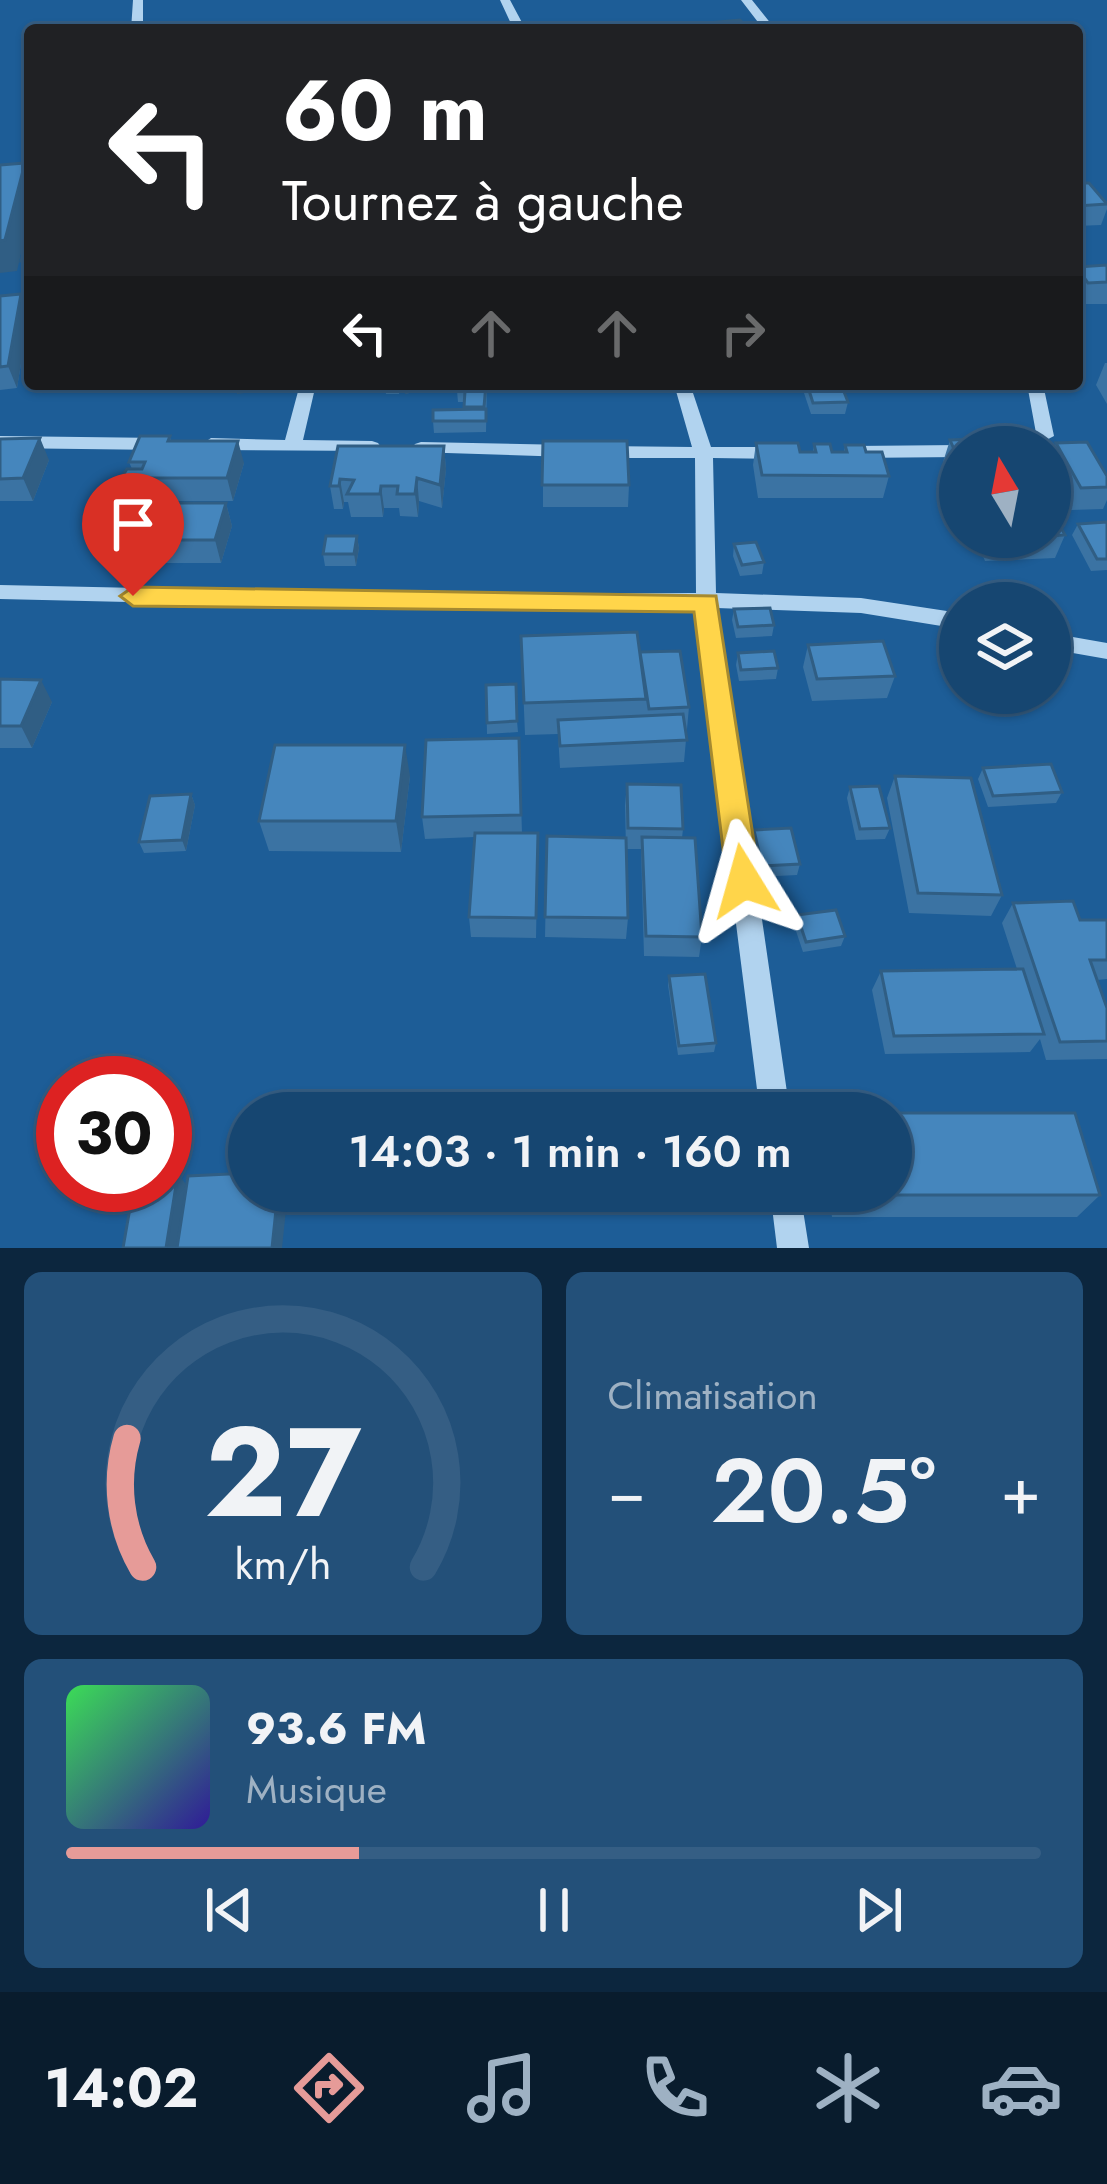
<!DOCTYPE html>
<html lang="fr">
<head>
<meta charset="utf-8">
<style>
	body { margin:0; font-family:Jost,sans-serif; background:#235079; color:#f1f3f6; height:100vh; display:flex; flex-direction:column; font-size:45px; white-space:nowrap }
	* { box-sizing:border-box; margin:0 }
	p { font-size:39px; color:#9eb1c3 }
	.icon { flex:none; width:66px; height:66px; fill:none; stroke:currentColor; stroke-width:2; stroke-linecap:round; stroke-linejoin:round }
	.map { position:relative; height:1248px; overflow:hidden }
	.panel { display:flex; flex-direction:column; gap:24px; padding:24px; background:#0c263e; flex:1 }
	.panel>* { flex:none }
	.guide { position:absolute; left:24px; top:24px; width:1059px; height:366px; border-radius:12px; box-shadow:0 3px 9px #0004,0 0 0 3px #355e84; background:#202124; color:#fff; overflow:hidden }
	.needle { width:78px; rotate:350deg }
	.controls { position:absolute; left:939px; top:426px; display:grid; gap:24px }
	.controls a { display:grid; place-items:center; width:132px; height:132px; border-radius:50%; background:#164671; box-shadow:0 3px 9px #0004,0 0 0 3px #355e84; font-size:60px }
	.speed { position:absolute; left:36px; top:1056px; display:flex; gap:24px; font-size:60px; font-weight:700; text-align:center }
	.speed>* { display:grid; place-content:center; width:156px; height:156px; border-radius:50%; background:#164671; box-shadow:0 3px 9px #0004,0 0 0 3px #355e84; line-height:1 }
	.speed .limit { border:18px solid #d22; background:#fff; color:#111 }
	.pin { position:absolute; display:grid; place-items:center; width:102px; height:102px; color:#fff; margin:-123px -51px; border-radius:50% 50% 50% 0; rotate:-45deg; box-shadow:0 0 12px #0007 }
	.pin .icon { rotate:45deg }
	.me { position:absolute; width:132px; margin:-66px; rotate:352deg; stroke-linejoin:round; filter:drop-shadow(0 0 9px #0008) }
	.turn { display:flex; align-items:center; gap:42px; height:252px; padding:0 60px; font-size:54px }
	.turn .icon { width:156px; height:156px; stroke-width:2.5 }
	.turn b { display:block; font-size:84px; line-height:102px }
	.lanes { display:flex; align-items:center; height:114px; padding:0 60px; background:#0003; justify-content:center; gap:60px; direction:ltr }
	.lanes .off { opacity:.35 }
	.big { font-size:90px; font-weight:600; line-height:1.1 }
	.panel .tile { flex:1; display:flex; flex-direction:column; justify-content:center; gap:18px; min-width:0; padding:0 42px; border-radius:18px; background:#235079 }
	.panel .dial { align-items:center; gap:0 }
	.dial svg { height:312px; overflow:visible; fill:none; stroke:#355e84; stroke-width:7; stroke-linecap:round; text-anchor:middle }
	.dial text { fill:#f1f3f6; stroke:none }
	.song { display:flex; align-items:center; gap:36px }
	.cover { width:144px; height:144px; border-radius:18px; background:linear-gradient(135deg,hsl(130 70% 55%),hsl(250 70% 35%)) }
	.played { height:12px; border-radius:6px; background:linear-gradient(90deg,#e69b98 30%,#355e84 30%) }
	.keys { display:flex; justify-content:space-around; direction:ltr }
	.heat { display:flex; justify-content:space-between; align-items:center; font-size:66px; direction:ltr }
	.panel .tiles { flex:1; display:grid; gap:24px; grid-template-columns:1fr 1fr }
	.tile:last-child { grid-column:span 2 }
	.trip { position:absolute; left:228px; top:1092px; width:684px; height:120px; border-radius:60px; background:#164671; box-shadow:0 3px 9px #0004,0 0 0 3px #355e84; font-weight:600; line-height:120px; text-align:center }
	.menu { display:flex; height:192px; justify-content:space-around; align-items:center; background:#091c2d; color:#9eb1c3 }
	.menu .icon { width:84px; height:84px }
	.menu .on { color:#e69b98 }
	.menu b { font-size:54px; color:#f1f3f6 }
	.map>svg:first-child { display:block }
</style>
</head>
<body>
<div class="map">
<svg width="1107" height="1248" viewBox="0 0 1107 1248">
	<rect width="100%" height="100%" fill="#1d5d97"/>
	<g fill="none" stroke-linecap="round" stroke-linejoin="round">
		<path fill="#b1d3ef" fill-rule="evenodd" d="M133,0H143V30H131Z
			M500,0H510L526,30H514Z
			M741,0H752L776,30H764Z
			M30,173V181L0,184V176Z
			M300,384H316L303,440L372,441L378,443L381,447L378,451L211,450L202,444L211,438L285,440Z
			M674,384H690L711,447H779L788,453L779,459L713,458L716,593L861,598L960,613V629L861,613L717,608L790,1113H760L696,608L419,609L0,599V585L419,594L696,593L695,458H601L592,452L601,446L692,447Z
			M1027,384H1043L1054,436L1033,447H1008L1036,433Z
			M0,436L162,438L171,444L162,450L0,448Z
			M421,442L569,445L578,451L569,457L415,452L412,448L415,444Z
			M960,445L966,447H960V457L853,458L844,452L853,446Z
			M1050,633L1107,643V659L1050,649Z
			M770,1191H800L809,1248H777Z"/>
	</g>
	<path fill="#3b73a3" d="M1077,183L1107,202V209L1101,225L1077,226Z
		M30,226V283H29L21,261Z
		M1107,265V304H1080L1077,300V266Z
		M0,296L29,315L17,388L0,390Z
		M1105,363H1107V404L1096,385Z
		M381,384H432V388L405,394L404,387H400L399,394H386L385,388H381Z
		M487,384L486,432L434,433L433,421L464,410V402H458L457,391Z
		M804,384H841L848,402L845,414H811L803,390Z
		M170,436L171,441L244,463L233,501H147L146,503H226L232,526L221,563H136L127,540L138,511H122L114,489L132,469L129,462Z
		M0,439L49,460L33,501H0Z
		M950,440L960,447V504L943,462Z
		M543,441L629,485L628,507H543Z
		M756,443L800,452H813L814,444L832,452H844L845,445L866,452L889,476L883,498H758L753,465Z
		M1056,443L1107,476V500L1103,509L1071,510L1050,471V459Z
		M338,446H444L446,469L442,508L419,501L418,517L400,516L399,508H384L383,517H351L348,502H344L343,509H334L330,486Z
		M1050,508L1065,535L1055,558L985,561L975,537H1050Z
		M1107,522V570L1091,571L1072,535L1078,524Z
		M357,536L359,548L356,566H325L323,554Z
		M734,544L764,562L762,574L740,576L733,556Z
		M734,609L774,625L772,636L736,638L732,620Z
		M521,636L640,654L689,707L684,762L560,768L558,734L525,735Z
		M808,645L895,676L887,698L812,701L803,667Z
		M738,653L778,668L776,679L739,681L736,665Z
		M0,679L52,702L32,748H0Z
		M486,685L517,721L518,732L487,734Z
		M519,738L522,833H538L536,938L471,937L469,917L475,837L425,839L422,817Z
		M983,768L1062,792L1056,803L988,807L978,779Z
		M410,776L401,852L269,851L259,821Z
		M895,776L1002,895L991,916L909,913L887,798Z
		M627,784L683,829L682,838L702,937L699,957L644,956L641,849H626L625,805Z
		M850,787L890,828L885,839L856,840L847,798Z
		M191,794L195,805L186,851L144,853L139,842Z
		M754,830L800,864L797,875L759,877L752,840Z
		M547,836L628,918L626,939L545,937Z
		M1013,903L1080,920H1107V979L1097,980L1107,1008V1059L1046,1060L1040,1039L1030,1052L885,1054L872,990L881,971L1017,969L1002,923Z
		M797,915L845,936L841,946L803,952L794,925Z
		M669,976L716,1043L714,1052L678,1055L668,985Z
		M829,1191H891L1100,1195L1077,1217H832Z"/>
	<path fill="#305e84" d="M25,163L30,179V214L17,271L0,273V241Z
		M21,294L29,315L17,388L8,366Z
		M197,384H229L198,388Z
		M235,384H275V389L237,394Z
		M404,384H432V388L405,394Z
		M40,438L49,460L33,501L23,478Z
		M238,441L244,463L233,501L227,478Z
		M444,446L446,469L442,508L440,485Z
		M139,478L147,501L143,511L135,488Z
		M417,478L419,501L418,517L415,494Z
		M340,479L344,502L343,509L339,486Z
		M381,486L384,508L383,517L380,494Z
		M226,503L232,526L221,563L215,540Z
		M357,536L359,548L356,566L354,554Z
		M41,680L52,702L32,748L21,726Z
		M405,745L410,776L401,852L396,821Z
		M191,794L195,805L186,851L182,840Z
		M178,1173L189,1189L180,1248H166Z
		M278,1191H288L282,1248H272Z"/>
	<path fill="#4586bd" stroke="#305e84" stroke-width="3" d="M740,20L749,30H654L652,28Z
		M25,163L5,240L0,241V165Z
		M1077,183H1089L1107,204L1077,206Z
		M30,226V261H21Z
		M1107,265V282L1088,283L1077,267Z
		M21,294L8,366L0,367V296Z
		M457,384H486L484,407H464L465,391H457Z
		M807,384H841L848,402L813,403Z
		M486,409V421H433V410Z
		M140,436H170L168,441H238L227,478H139L135,488L114,489L127,469H142L145,462H129Z
		M40,438L23,478L0,479V439Z
		M1009,438L1013,447H960V463L950,440Z
		M543,441H627L629,485H542Z
		M1087,442L1107,476V487L1081,488L1056,443Z
		M756,443H798L800,452H816L814,444H830L832,452H847L845,445H864L866,452H882L889,476L762,475Z
		M338,446H444L440,485L417,478L415,494H397L398,486H381L380,494H347L354,480L340,479L339,486H330Z
		M141,503H226L215,540H127Z
		M1050,508L1065,535L1050,536Z
		M1107,522V559H1097L1078,524Z
		M326,536H357L354,554H323Z
		M756,542L764,562L742,565L734,544Z
		M770,608L774,625L738,627L734,609Z
		M637,632L646,699L524,703L521,636Z
		M883,641L895,676L817,679L808,645Z
		M680,651L689,707L649,709L640,652Z
		M774,651L778,668L741,670L738,653Z
		M0,679L41,680L21,726H0Z
		M516,684L517,721L487,723L486,685Z
		M683,714L687,740L560,746L558,720Z
		M519,738L521,815L422,817L426,740Z
		M275,745H405L396,821H259Z
		M1051,764L1062,792L993,796L983,768Z
		M895,776L971,778L1002,895L918,893Z
		M627,784L681,785L683,829L628,828Z
		M879,786L890,828L860,829L850,787Z
		M191,794L182,840L139,842L150,796Z
		M791,828L800,864L762,866L754,830Z
		M475,833H538L536,918L469,917Z
		M547,836L626,838L628,918L545,917Z
		M642,837L695,838L702,937L646,936Z
		M1073,901L1080,920H1107V960H1090L1107,1008V1041L1060,1042L1013,903Z
		M836,910L845,936L806,942L797,915Z
		M1023,969L1044,1034L894,1036L881,971Z
		M705,974L716,1043L679,1046L669,976Z
		M832,1113H1075L1100,1195H845L844,1191H891V1113Z
		M178,1173L166,1248H123L134,1185H165V1174Z
		M249,1173V1191H278L272,1248H177L188,1176Z"/>
	<path fill="#ffd54a" stroke="#a68a30" stroke-width="3" d="M133,587L716,596L760,881L755,891L744,895L732,891L727,881L694,612L133,606L120,596Z"/>
</svg>
<div class="controls">
<a><svg class="needle" viewBox="-14 -14 28 28"><path d="M0-13l5 13h-10z" fill="#e53935"/><path d="M0 13l5-13h-10z" fill="#9eb1c3"/></svg></a>
<a><svg class="icon" aria-label="layers" viewBox="0 0 24 24"><path d="M12 4l9 5-9 5-9-5zM3 14l9 5 9-5"/></svg></a>
</div>
<div class="speed"><div class="limit">30</div></div>
<div class="pin" style="left:133px;top:596px;background:#d93025"><svg class="icon" aria-label="arrive" viewBox="0 0 24 24"><path d="M6 21V4h12l-3 4 3 4H6"/></svg></div>
<svg class="me" style="left:744px;top:881px" viewBox="-20 -20 40 40"><path d="M0-17L14 15 0 8-14 15z" fill="#ffd54a" stroke="#fff" stroke-width="4"/></svg>
<div class="trip">14:03 · 1 min · 160 m</div>
<div class="guide">
<div class="turn"><svg class="icon" aria-label="left" viewBox="0 0 24 24"><path d="M17 20v-9H6M10 6l-5 5 5 5"/></svg><div><b>60 m</b>Tournez à gauche</div></div>
<div class="lanes"><svg class="icon" aria-label="left" viewBox="0 0 24 24"><path d="M17 20v-9H6M10 6l-5 5 5 5"/></svg><svg class="icon off" aria-label="ahead" viewBox="0 0 24 24"><path d="M12 20V5M6 11l6-6 6 6"/></svg><svg class="icon off" aria-label="ahead" viewBox="0 0 24 24"><path d="M12 20V5M6 11l6-6 6 6"/></svg><svg class="icon off" aria-label="right" viewBox="0 0 24 24"><path d="M7 20v-9h11M14 6l5 5-5 5"/></svg></div>
</div>
</div>
<section class="panel">
<div class="tiles">
<div class="tile dial"><svg viewBox="0 0 100 80">
<path d="M14 69A42 42 0 1 1 86 69"/>
<path d="M14 69A42 42 0 0 1 10 36" stroke="#e69b98"/>
<text x="50" y="56" font-size="32" font-weight="700">27</text>
<text x="50" y="72" font-size="11">km/h</text>
</svg></div>
<div class="tile"><p>Climatisation</p>
<div class="heat"><a>−</a><b class="big">20.5°</b><a>+</a></div>
</div>
<div class="tile">
<div class="song"><i class="cover"></i><div><b>93.6 FM</b><p>Musique</p></div></div>
<div class="played"></div>
<div class="keys"><svg class="icon" aria-label="previous" viewBox="0 0 24 24"><path d="M18 5L8 12l10 7zM5 5v14"/></svg><svg class="icon" aria-label="pause" viewBox="0 0 24 24"><path d="M8 5v14M16 5v14"/></svg><svg class="icon" aria-label="next" viewBox="0 0 24 24"><path d="M6 5l10 7-10 7zM19 5v14"/></svg></div>
</div>
</div>
</section>
<nav class="menu">
<b>14:02</b>
<svg class="icon on" aria-label="directions" viewBox="0 0 24 24"><path d="M12 3l9 9-9 9-9-9zM9 14v-3h6M13 9l2 2-2 2"/></svg>
<svg class="icon" aria-label="music" viewBox="0 0 24 24"><path d="M9 18V5l10-2v13"/><circle cx="6" cy="18" r="3"/><circle cx="16" cy="16" r="3"/></svg>
<svg class="icon" aria-label="phone" viewBox="0 0 24 24"><path d="M5 4h4l2 5-3 2q2 4 5 5l2-3 5 2v4C11 20 4 13 5 4z"/></svg>
<svg class="icon" aria-label="climate" viewBox="0 0 24 24"><path d="M12 3v18M4 7l16 10M4 17L20 7"/></svg>
<svg class="icon" aria-label="car" viewBox="0 0 24 24"><path d="M5 17H2v-5l4-1 3-4h7l3 4 3 1v5h-3M9 17h6M6 11h13"/><circle cx="7" cy="17" r="2"/><circle cx="17" cy="17" r="2"/></svg>
</nav>
</body>
</html>
